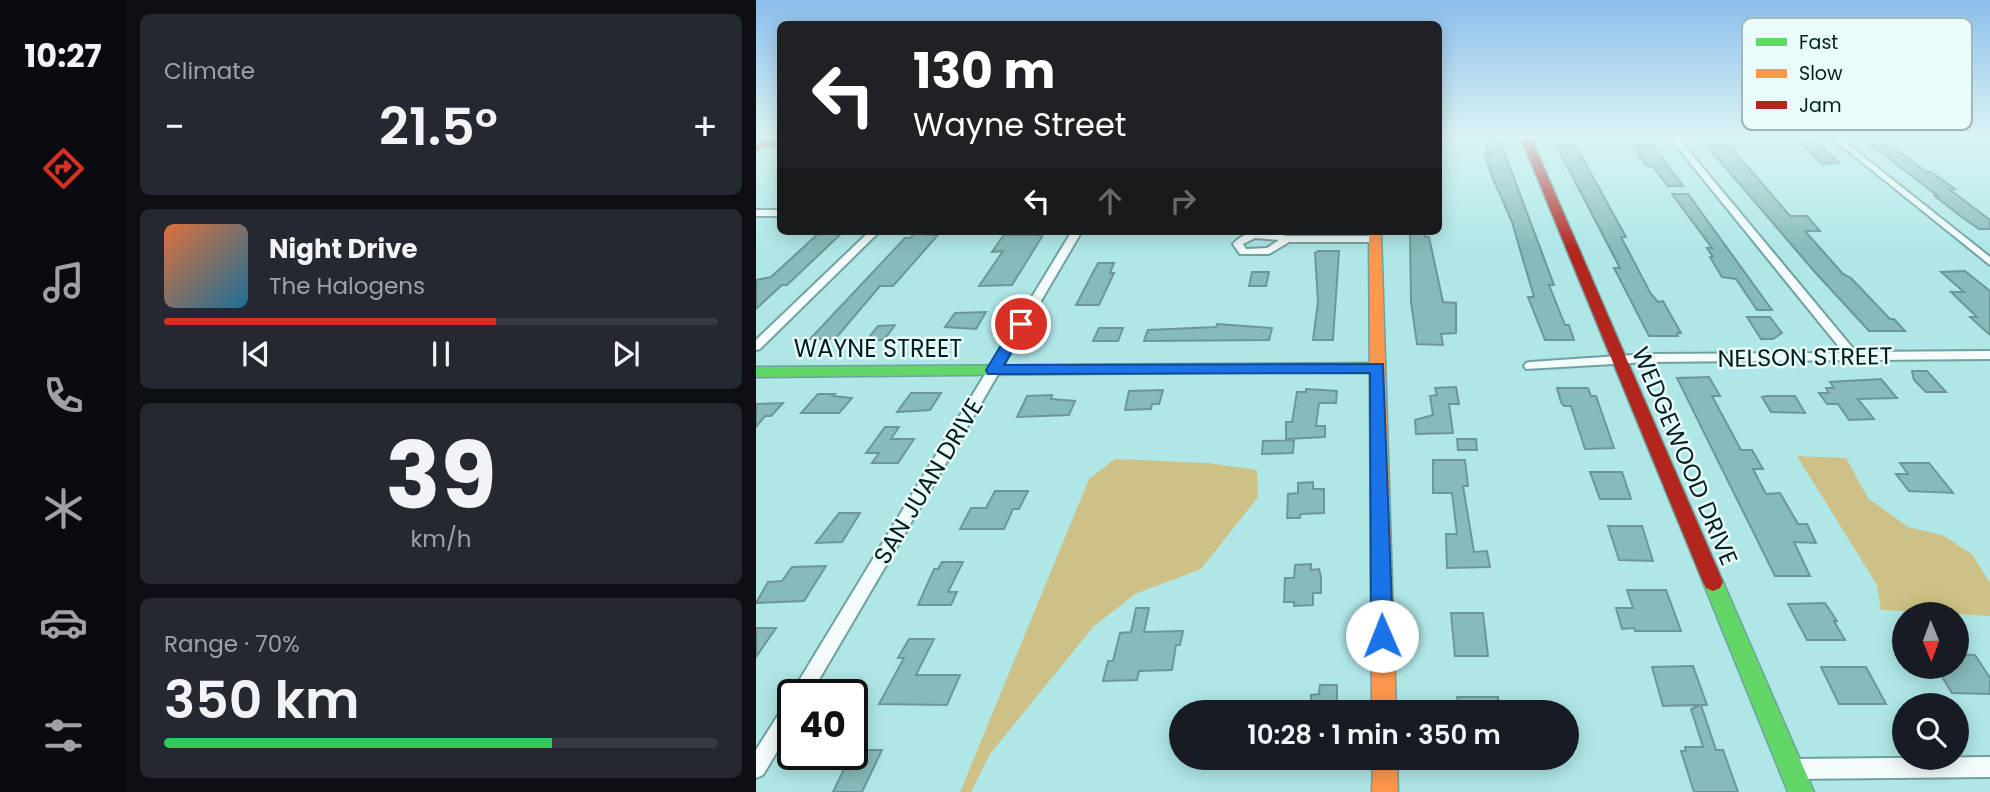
<!DOCTYPE html>
<html lang="en">
<head>
<meta charset="utf-8">
<style>
	body { margin:0; font-family:Poppins,sans-serif; background:#242831; color:#f1f3f6; height:100vh; display:flex; flex-direction:column; font-size:26px; white-space:nowrap }
	* { box-sizing:border-box; margin:0 }
	p { font-size:23px; color:#9ea1a6 }
	.icon { flex:none; width:38px; height:38px; fill:none; stroke:currentColor; stroke-width:2; stroke-linecap:round; stroke-linejoin:round }
	.map { position:relative; flex:1; overflow:hidden }
	.panel { display:flex; flex-direction:column; gap:14px; padding:14px; background:#0d0f14; width:630px }
	.panel>* { flex:none }
	.hud { position:absolute; left:21px; top:21px; width:665px; height:214px; border-radius:10px; box-shadow:0 4px 18px #0003; background:#202124; color:#fff; overflow:hidden }
	.needle { width:46px; rotate:179deg }
	.fabs { position:absolute; left:1136px; top:602px; display:grid; gap:14px }
	.fabs a { display:grid; place-items:center; width:77px; height:77px; border-radius:50%; background:#171b24; box-shadow:0 4px 18px #0003; font-size:35px }
	.speed { position:absolute; left:21px; top:679px; display:flex; gap:14px; font-size:35px; font-weight:700; text-align:center }
	.speed>* { display:grid; place-content:center; width:91px; height:91px; border-radius:50%; background:#171b24; box-shadow:0 4px 18px #0003; line-height:1 }
	.speed .limit { border:4px solid #111; border-radius:10px; background:#fff; color:#111 }
	.pin { position:absolute; display:grid; place-items:center; width:60px; height:60px; color:#fff; margin:-30px; border:4px solid #fff; border-radius:50%; box-shadow:0 2px 7px #0007 }
	.me { position:absolute; width:77px; margin:-38px; rotate:359deg; stroke-linejoin:round; filter:drop-shadow(0 0 5px #0008) }
	.turn { display:flex; align-items:center; gap:24px; height:147px; padding:0 21px; font-size:32px }
	.turn .icon { width:91px; height:91px; stroke-width:2.5 }
	.turn b { display:block; font-size:49px; line-height:60px }
	.lanes { display:flex; align-items:center; height:66px; padding:0 21px; background:#0003; justify-content:center; gap:35px; direction:ltr }
	.lanes .off { opacity:.35 }
	.big { font-size:52px; font-weight:600; line-height:1.1 }
	.panel .tile { flex:1; display:flex; flex-direction:column; justify-content:center; gap:10px; min-width:0; padding:0 24px; border-radius:10px; background:#242831 }
	.panel .dial { align-items:center; gap:0 }
	.dial b { font-size:91px; line-height:1 }
	.song { display:flex; align-items:center; gap:21px }
	.cover { width:84px; height:84px; border-radius:10px; background:linear-gradient(135deg,hsl(20 70% 55%),hsl(200 70% 35%)) }
	.played { height:7px; border-radius:4px; background:linear-gradient(90deg,#d93025 60%,#363941 60%) }
	.keys { display:flex; justify-content:space-around; direction:ltr }
	.heat { display:flex; justify-content:space-between; align-items:center; font-size:38px; direction:ltr }
	.charge { height:10px; border-radius:5px; background:linear-gradient(90deg,#34c759 70%,#363941 0) }
	.trip { position:absolute; left:413px; top:700px; width:410px; height:70px; border-radius:35px; background:#171b24; box-shadow:0 4px 18px #0003; font-weight:600; line-height:70px; text-align:center }
	main { display:flex; flex:1; min-height:0 }
	.tabs { display:flex; flex-direction:column; width:126px; justify-content:space-around; align-items:center; background:#090b0e; color:#9ea1a6 }
	.tabs .icon { width:49px; height:49px }
	.tabs .current { color:#d93025 }
	.tabs b { font-size:32px; color:#f1f3f6 }
	.map>svg:first-child { display:block }
</style>
</head>
<body>
<main>
<nav class="tabs">
<b>10:27</b>
<svg class="icon current" aria-label="directions" viewBox="0 0 24 24"><path d="M12 3l9 9-9 9-9-9zM9 14v-3h6M13 9l2 2-2 2"/></svg>
<svg class="icon" aria-label="music" viewBox="0 0 24 24"><path d="M9 18V5l10-2v13"/><circle cx="6" cy="18" r="3"/><circle cx="16" cy="16" r="3"/></svg>
<svg class="icon" aria-label="phone" viewBox="0 0 24 24"><path d="M5 4h4l2 5-3 2q2 4 5 5l2-3 5 2v4C11 20 4 13 5 4z"/></svg>
<svg class="icon" aria-label="climate" viewBox="0 0 24 24"><path d="M12 3v18M4 7l16 10M4 17L20 7"/></svg>
<svg class="icon" aria-label="car" viewBox="0 0 24 24"><path d="M5 17H2v-5l4-1 3-4h7l3 4 3 1v5h-3M9 17h6M6 11h13"/><circle cx="7" cy="17" r="2"/><circle cx="17" cy="17" r="2"/></svg>
<svg class="icon" aria-label="filters" viewBox="0 0 24 24"><path d="M4 7h16M4 17h16"/><circle cx="9" cy="7" r="2"/><circle cx="15" cy="17" r="2"/></svg>
</nav>
<section class="panel">
<div class="tile"><p>Climate</p>
<div class="heat"><a>−</a><b class="big">21.5°</b><a>+</a></div>
</div>
<div class="tile">
<div class="song"><i class="cover"></i><div><b>Night Drive</b><p>The Halogens</p></div></div>
<div class="played"></div>
<div class="keys"><svg class="icon" aria-label="previous" viewBox="0 0 24 24"><path d="M18 5L8 12l10 7zM5 5v14"/></svg><svg class="icon" aria-label="pause" viewBox="0 0 24 24"><path d="M8 5v14M16 5v14"/></svg><svg class="icon" aria-label="next" viewBox="0 0 24 24"><path d="M6 5l10 7-10 7zM19 5v14"/></svg></div>
</div>
<div class="tile dial"><b>39</b><p>km/h</p></div>
<div class="tile"><p>Range · 70%</p><b class="big">350 km</b><div class="charge"></div></div>
</section>
<div class="map">
<svg width="1234" height="792" viewBox="0 0 1234 792">
	<rect width="100%" height="100%" fill="#afe7e7"/>
	<path fill="#cdc187" d="M1041,456L1090,458L1112,498L1152,527L1186,535L1216,554L1234,583V616L1125,610L1121,585Z
		M359,459L452,463L501,470L502,497L445,569L379,594L337,627L234,754L215,792H204L333,479Z"/>
	<path fill="#87baba" stroke="#6d9796" stroke-width="2" d="M727,138H743L798,285H793L809,325H813L818,340H789L772,297H778L756,222L735,174L729,154H733Z
		M1044,143H1061L1083,163L1066,164Z
		M800,145H818L821,148L870,237H865L895,294L902,302L907,301L925,333H921L922,336H893L858,268H864Z
		M897,145L905,156L927,186H912L897,167L889,165L877,146Z
		M950,145H973L1034,216H1051L1064,231H1049L1087,274L1095,278L1134,319H1138L1149,331H1113L1058,271Z
		M1115,145H1133L1171,172H1175L1199,189H1193L1234,220V229H1223L1203,215L1179,196H1182Z
		M916,194H932L1016,310H1001L980,279L966,277L954,257H957L951,248H956Z
		M65,231H88L31,285H26L0,309V280L15,277Z
		M162,231H176L172,235H182L137,286H124L79,339H54L149,238H154Z
		M654,232H669V237H673L687,302L700,303V333L685,334L687,345L661,344L655,302Z
		M248,235H287L256,285L223,286L247,251L236,252Z
		M562,251H583L577,340H557L562,302L559,253Z
		M342,263H358L354,273H358L343,305H320Z
		M1209,271L1234,291V335L1214,317H1221L1195,292H1208L1185,272Z
		M496,272H513L510,286H493Z
		M230,312L220,329L189,327L199,313Z
		M991,317H1014L1026,333L1017,339H1005Z
		M461,324L516,328L513,340L388,341L392,330L460,327Z
		M139,325L128,340H111L122,326Z
		M343,328H367L362,341H337Z
		M1156,371H1171L1190,392H1170L1158,380Z
		M953,377L964,396H956L985,450H996L1007,469H997L1010,494L1024,493L1042,524H1051L1060,543L1038,542L1054,576H1019L921,378Z
		M1125,379L1141,398L1102,399L1118,419L1093,420L1082,404H1071L1063,393H1073L1070,388H1078L1074,382Z
		M700,387L703,404H693L697,433L660,434L659,420L677,415L674,396L681,395L679,388Z
		M801,388H832L835,396H840L858,448L829,449L815,406H808L805,402Z
		M550,389L581,391L580,403H563L560,426H569V437L530,439V422H536L541,392H550Z
		M407,390L403,404H396L395,409L369,410L373,391Z
		M155,393H185L174,410L141,412Z
		M62,394H79L77,396L96,398L83,413H45Z
		M296,395L295,399L319,401L313,415L261,417L271,396Z
		M1011,396H1039L1049,413L1015,412L1006,397Z
		M27,403L15,416H9L0,427V404Z
		M129,427H143L135,439H158L142,463H116L123,453H110Z
		M701,439H720L721,450H702Z
		M538,440L537,453L506,454L507,441Z
		M677,460H709L712,486H707L718,552L731,551L734,567L691,568L690,534H701L696,493H677Z
		M1144,463H1173L1197,493L1153,491L1140,474H1152Z
		M834,472H866L875,499H844Z
		M557,482V489H568V513L545,514L544,518H531L532,494L542,493V483Z
		M239,491H272L263,509H257L248,529H204L215,508H230Z
		M83,513H104L86,542L60,543Z
		M852,526H886L897,561L863,560Z
		M186,562H207L192,592H201L195,605H162L178,569H182Z
		M555,564V570L563,569L565,577V593H557V605L538,606V602H528L529,578H538L539,565Z
		M70,566L48,601L0,603L12,582L26,581L36,567Z
		M871,590H910L925,631H879L878,628L866,629L860,608H877Z
		M1069,603L1081,621H1078L1089,640H1051L1032,604Z
		M380,608H393L388,632L427,631L424,645H420L416,670L383,671L381,680L347,681L352,661H357L364,633L375,632Z
		M695,613H727L732,656H699Z
		M0,628H20L0,657Z
		M153,639H178L160,675H204L191,705L123,704L148,658H142Z
		M1200,654L1219,655L1234,678V694L1196,693L1180,667H1200Z
		M937,666L951,705H945L960,750H967L982,792H938L925,751H930L929,747H947L935,709L944,705L907,706L896,667Z
		M1065,667H1110L1130,704H1083Z
		M564,685H581V712H526V702L555,701V695L563,694Z
		M701,697H742L744,712H703Z
		M97,750H126L106,792H77Z"/>
	<g fill="none" stroke-linecap="round" stroke-linejoin="round">
		<defs>
			<path id="street" d="M914,138H922L1100,352L1234,351V359L892,362L770,369L768,366L770,363L774,362L892,354L1088,353Z
				M1076,138H1084L1234,257V265Z
				M0,210H24V216H0Z
				M114,231H124L4,349L0,350V340Z
				M316,231H326L54,695H37V725L7,775L0,778V750L31,701L36,698L35,695L38,689Z
				M499,232H512L531,236H619L624,239L619,242H533L513,254H484L477,244C483,237 490,234 499,232ZM499,238L523,240L511,248L490,249L487,244Z
				M1234,757V777L1036,779L1029,776L1026,769L1029,762L1036,759Z"/>
			<path id="fast" d="M621,363L626,365L629,368L626,371L0,377V367Z
				M957,573L964,576L967,582L1058,792H1032L947,582L950,576Z"/>
			<path id="slow" d="M613,231H625L640,712H616Z
				M617,758H641L642,792H616Z"/>
			<path id="jam" d="M24,138V143L0,150V144Z
				M765,138H775L967,582L964,588L957,591L950,588L947,582Z"/>
		</defs>
		<use href="#street" stroke="#70a0a0" stroke-width="4"/>
		<use href="#fast" stroke="#70a0a0" stroke-width="3"/>
		<use href="#slow" stroke="#70a0a0" stroke-width="3"/>
		<use href="#jam" stroke="#70a0a0" stroke-width="3"/>
		<use href="#street" fill="#f3fbfb" fill-rule="evenodd"/>
		<use href="#fast" fill="#63d668" fill-rule="evenodd"/>
		<use href="#slow" fill="#ff974d" fill-rule="evenodd"/>
		<use href="#jam" fill="#b3261e" fill-rule="evenodd"/>
	</g>
	<linearGradient id="sky" x2="0" y2="1"><stop stop-color="#8bbeec"/><stop offset="0.55" stop-color="#dbf4f4"/><stop offset="1" stop-color="#dbf4f4" stop-opacity="0"/></linearGradient>
	<rect width="1234" height="249" fill="url(#sky)"/>
	<path fill="#1a73e8" stroke="#114b97" stroke-width="2" d="M265,320L272,324L248,365L627,364L637,636L634,643L626,646L619,643L615,636L614,373L232,374L230,370L258,324Z"/>
	<g text-anchor="middle" dominant-baseline="central" stroke-width="5" stroke-linejoin="round" paint-order="stroke">
		<g font-size="24" fill="#001e1e" stroke="#e9fbfb">
			<text x="122" y="348">WAYNE STREET</text>
			<text transform="translate(1049 357) rotate(-1)">NELSON STREET</text>
			<text transform="translate(929 456) rotate(67)">WEDGEWOOD DRIVE</text>
			<text transform="translate(172 481) rotate(-59)">SAN JUAN DRIVE</text>
		</g>
	</g>
	<rect x="986" y="18" width="230" height="112" rx="10" fill="#e9fbfb" stroke="#a3b9b9" stroke-width="2"/>
	<rect x="1000" y="38" width="31" height="8" fill="#63d668"/>
	<rect x="1000" y="69" width="31" height="9" fill="#ff974d"/>
	<rect x="1000" y="101" width="31" height="8" fill="#b3261e"/>
	<g font-size="19" fill="#001e1e">
		<text x="1043" y="49">Fast</text>
		<text x="1043" y="80">Slow</text>
		<text x="1043" y="112">Jam</text>
	</g>
</svg>
<div class="fabs">
<a><svg class="needle" viewBox="-14 -14 28 28"><path d="M0-13l5 13h-10z" fill="#e53935"/><path d="M0 13l5-13h-10z" fill="#9ea1a6"/></svg></a>
<a><svg class="icon" aria-label="search" viewBox="0 0 24 24"><circle cx="10" cy="10" r="6"/><path d="M15 15l6 6"/></svg></a>
</div>
<div class="speed"><div class="limit">40</div></div>
<div class="pin" style="left:265px;top:324px;background:#d93025"><svg class="icon" aria-label="arrive" viewBox="0 0 24 24"><path d="M6 21V4h12l-3 4 3 4H6"/></svg></div>
<svg class="me" style="left:626px;top:636px" viewBox="-20 -20 40 40"><circle r="19" fill="#fff"/><path d="M0-13L10 11 0 6-10 11z" fill="#1a73e8"/></svg>
<div class="trip">10:28 · 1 min · 350 m</div>
<div class="hud">
<div class="turn"><svg class="icon" aria-label="left" viewBox="0 0 24 24"><path d="M17 20v-9H6M10 6l-5 5 5 5"/></svg><div><b>130 m</b>Wayne Street</div></div>
<div class="lanes"><svg class="icon" aria-label="left" viewBox="0 0 24 24"><path d="M17 20v-9H6M10 6l-5 5 5 5"/></svg><svg class="icon off" aria-label="ahead" viewBox="0 0 24 24"><path d="M12 20V5M6 11l6-6 6 6"/></svg><svg class="icon off" aria-label="right" viewBox="0 0 24 24"><path d="M7 20v-9h11M14 6l5 5-5 5"/></svg></div>
</div>
</div>
</main>
</body>
</html>
